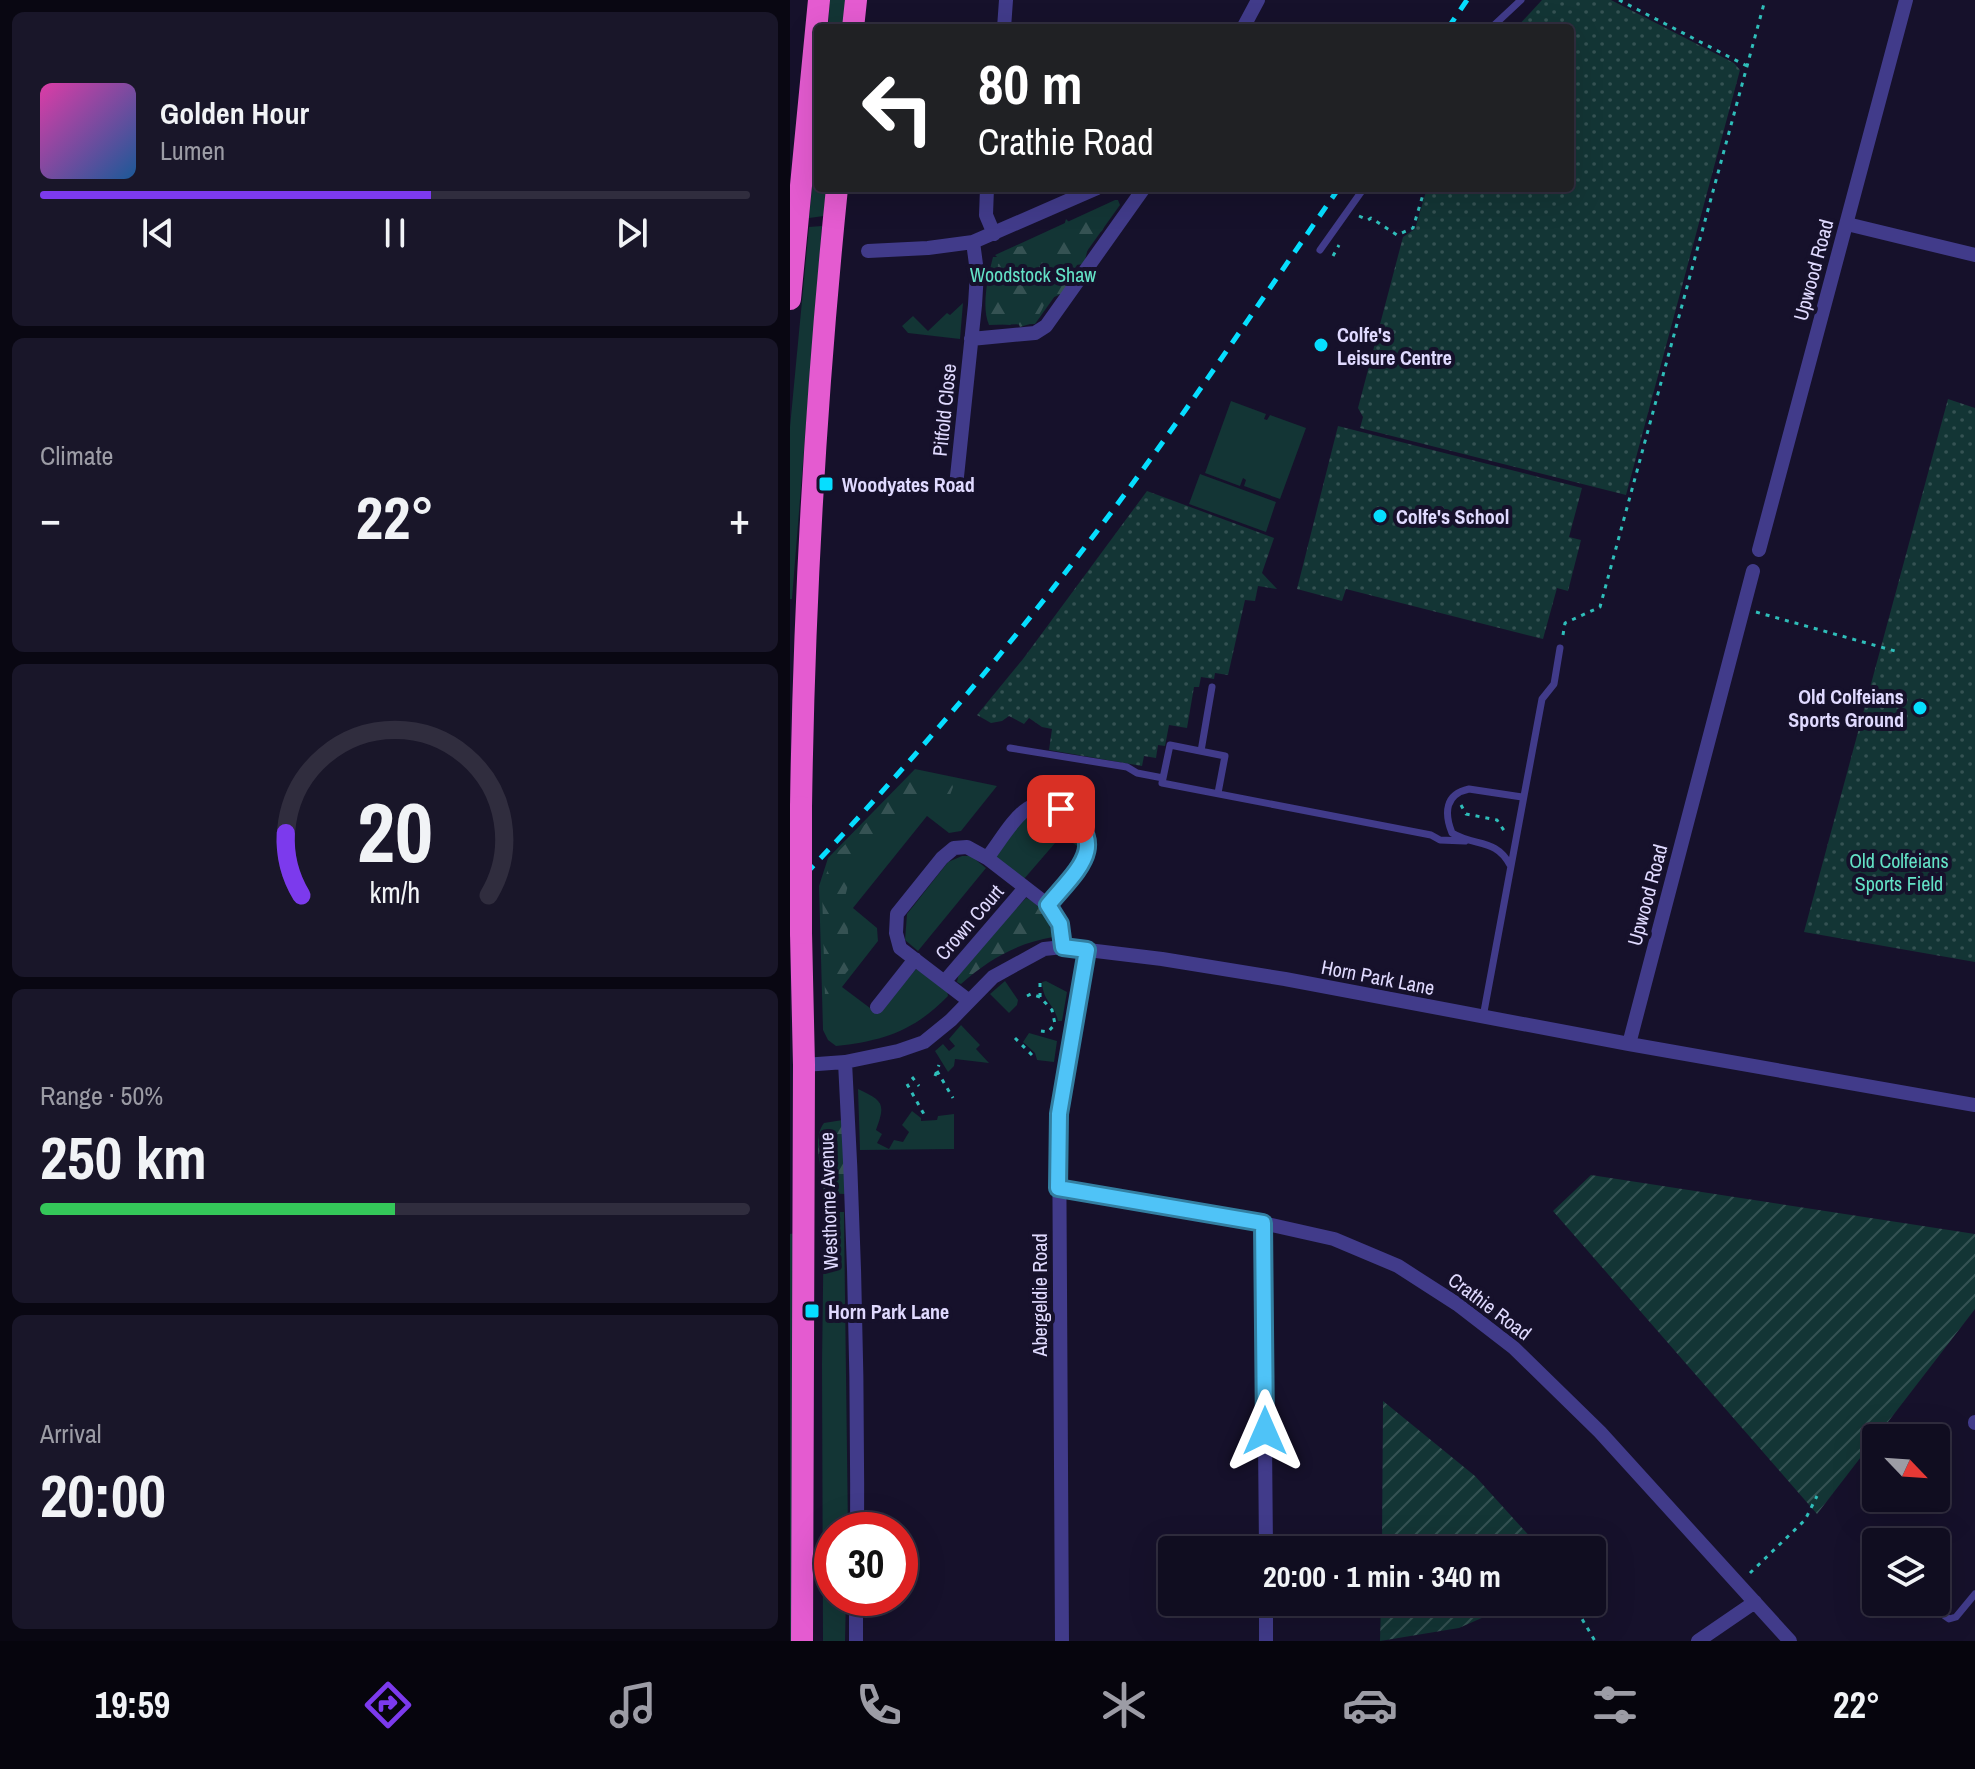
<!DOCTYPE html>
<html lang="en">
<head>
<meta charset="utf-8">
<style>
	body { margin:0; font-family:"Archivo Narrow",sans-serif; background:#191629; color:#f1f3f6; height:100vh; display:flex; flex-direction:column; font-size:30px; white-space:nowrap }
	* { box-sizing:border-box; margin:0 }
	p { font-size:26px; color:#9c9ca5 }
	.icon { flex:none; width:44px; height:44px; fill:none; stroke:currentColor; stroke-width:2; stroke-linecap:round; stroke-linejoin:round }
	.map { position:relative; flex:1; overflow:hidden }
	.details { display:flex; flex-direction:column; gap:12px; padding:12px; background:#090712; width:790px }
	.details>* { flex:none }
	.top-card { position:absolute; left:24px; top:24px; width:760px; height:168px; border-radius:8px; box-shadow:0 8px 32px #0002,0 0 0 2px #302d3e; background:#202124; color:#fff; overflow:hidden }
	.needle { width:52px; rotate:115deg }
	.fabs { position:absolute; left:1072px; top:1424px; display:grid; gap:16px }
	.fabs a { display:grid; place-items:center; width:88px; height:88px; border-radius:8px; background:#100d20; box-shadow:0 8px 32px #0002,0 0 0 2px #302d3e; font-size:40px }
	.speed { position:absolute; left:24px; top:1512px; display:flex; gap:16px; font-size:40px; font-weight:700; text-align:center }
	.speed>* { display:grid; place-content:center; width:104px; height:104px; border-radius:50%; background:#100d20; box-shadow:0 8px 32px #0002,0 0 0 2px #302d3e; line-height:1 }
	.speed .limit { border:12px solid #d22; background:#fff; color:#111 }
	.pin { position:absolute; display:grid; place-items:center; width:68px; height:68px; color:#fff; margin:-34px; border-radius:16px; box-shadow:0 4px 12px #0006 }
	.me { position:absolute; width:88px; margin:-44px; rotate:0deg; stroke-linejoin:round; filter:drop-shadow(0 0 6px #0008) }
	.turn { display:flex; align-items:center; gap:28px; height:168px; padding:0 32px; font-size:36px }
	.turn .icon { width:104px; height:104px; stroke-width:2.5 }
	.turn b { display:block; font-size:56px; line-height:68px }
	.big { font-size:60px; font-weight:700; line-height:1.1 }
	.details .widget { flex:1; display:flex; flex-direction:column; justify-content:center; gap:12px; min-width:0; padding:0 28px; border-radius:12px; background:#191629 }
	.details .dial { align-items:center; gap:0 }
	.dial svg { height:208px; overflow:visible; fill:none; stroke:#302d3e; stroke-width:7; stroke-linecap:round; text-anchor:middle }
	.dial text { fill:#f1f3f6; stroke:none }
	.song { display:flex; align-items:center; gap:24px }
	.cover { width:96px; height:96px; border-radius:12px; background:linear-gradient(135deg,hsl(320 70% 55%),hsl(210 70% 35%)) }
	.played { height:8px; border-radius:4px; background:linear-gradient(90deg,#7c3aed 55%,#302d3e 55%) }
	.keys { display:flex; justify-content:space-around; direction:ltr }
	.heat { display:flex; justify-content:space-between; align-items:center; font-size:44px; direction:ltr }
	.charge { height:12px; border-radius:6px; background:linear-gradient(90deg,#34c759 50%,#302d3e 0) }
	.trip { position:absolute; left:368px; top:1536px; width:448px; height:80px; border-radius:8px; background:#100d20; box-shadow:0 8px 32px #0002,0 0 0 2px #302d3e; font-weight:700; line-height:80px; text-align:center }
	.tabs { display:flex; height:128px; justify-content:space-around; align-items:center; background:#06050d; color:#9c9ca5 }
	.tabs .icon { width:56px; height:56px }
	.tabs .current { color:#7c3aed }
	.tabs b { font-size:36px; color:#f1f3f6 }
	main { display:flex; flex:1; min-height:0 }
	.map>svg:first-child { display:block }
</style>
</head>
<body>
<main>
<section class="details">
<div class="widget">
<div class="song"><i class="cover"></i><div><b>Golden Hour</b><p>Lumen</p></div></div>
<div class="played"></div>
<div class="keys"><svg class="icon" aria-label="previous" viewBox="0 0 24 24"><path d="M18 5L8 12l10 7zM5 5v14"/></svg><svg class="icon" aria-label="pause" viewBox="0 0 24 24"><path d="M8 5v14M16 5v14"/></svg><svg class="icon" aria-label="next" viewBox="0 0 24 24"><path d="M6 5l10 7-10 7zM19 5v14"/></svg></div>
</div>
<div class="widget"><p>Climate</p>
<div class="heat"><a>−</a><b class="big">22°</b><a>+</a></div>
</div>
<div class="widget dial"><svg viewBox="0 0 100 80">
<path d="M14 69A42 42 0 1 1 86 69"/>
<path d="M14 69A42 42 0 0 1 8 45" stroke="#7c3aed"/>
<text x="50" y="56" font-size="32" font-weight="700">20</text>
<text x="50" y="72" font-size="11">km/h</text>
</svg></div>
<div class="widget"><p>Range · 50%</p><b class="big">250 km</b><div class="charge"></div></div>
<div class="widget"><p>Arrival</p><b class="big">20:00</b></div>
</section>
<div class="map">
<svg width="1185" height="1641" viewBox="0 0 1185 1641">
	<defs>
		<pattern id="forest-firs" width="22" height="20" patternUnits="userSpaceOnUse" patternTransform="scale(2)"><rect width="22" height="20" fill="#133535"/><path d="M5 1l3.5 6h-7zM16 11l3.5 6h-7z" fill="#355253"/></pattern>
		<pattern id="park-dots" width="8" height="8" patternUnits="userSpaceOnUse" patternTransform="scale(2)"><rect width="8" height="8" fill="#133535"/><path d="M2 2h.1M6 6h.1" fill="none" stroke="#355253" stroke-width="1.8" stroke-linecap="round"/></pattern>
		<pattern id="garden-furrows" width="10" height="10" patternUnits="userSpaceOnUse" patternTransform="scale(2)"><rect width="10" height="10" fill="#133535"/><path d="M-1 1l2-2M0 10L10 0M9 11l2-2" fill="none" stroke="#355253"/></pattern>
	</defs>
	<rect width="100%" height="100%" fill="#16112b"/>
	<path fill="#133535" d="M40,0H56L53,28H38Z
		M28,126V188H36L34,216L19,218Z
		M325,200H328L330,205L245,324L199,325C191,307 198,276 203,257H207L205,255Z
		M32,226L2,599H0V427L19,227Z
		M173,303L170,339L118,333L112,326L123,316L138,331L157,313L160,315Z
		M441,401L476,414L474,419L477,420L480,415L516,428L490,499L454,486L456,480L453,478L450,486L415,473Z
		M410,474L486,502L476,532L399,504Z
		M125,769L207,786L171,831L159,833L137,816L63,908L87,928L88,941L52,987L88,1014L126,969L157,990L158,996C124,1031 93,1041 46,1046L38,1040L33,1030L29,886L38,858Z
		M247,813L280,829L290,840L287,846L272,835L234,879L205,858L233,819Z
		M172,856H181L196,868L128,951L115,940L117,914L158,862Z
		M215,981L228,1000L227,1005L219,1013L200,994Z
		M256,981L277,992L272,1021H268C264,1003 253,1002 252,982Z
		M171,1025L190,1045L186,1049L199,1063L165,1059L164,1066L158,1072L145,1051L153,1044L159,1051L165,1046L159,1039Z
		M239,1033L267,1041L264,1062L247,1060L245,1053L233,1042Z
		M68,1089C93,1101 96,1103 86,1130L92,1134L87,1143L99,1149L104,1140L113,1142L119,1132L112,1125L122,1111L131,1118V1121L147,1120L148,1116L164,1114V1149L70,1150Z
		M34,1212H54V1218L58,1530H42V1598H56L55,1641H33L32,1364Z
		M5,1233V1641H0V1234Z"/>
	<path fill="url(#forest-firs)" d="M276,219L279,222L292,223L299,219L306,223L310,222L314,227L312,231L301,236L294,264L285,265L283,270L287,276L271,294L255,301C253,311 247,317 243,323L230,327L227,320L220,325L198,322L202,291L207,285L208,264L212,263L214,257L222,254L227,247L238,245L240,240L259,237L261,233L274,226Z
		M126,772L160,779L163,787L160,795L131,804L86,846L60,877L55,897L61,967L35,998L32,888L41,859Z
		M236,898C255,906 257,919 263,937C227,943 198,960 171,984L167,982L170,969Z
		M53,1120L55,1194L34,1193C33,1172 21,1140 34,1123Z"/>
	<path fill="url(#park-dots)" d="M752,0H821L944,63L950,70L836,495L570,428L573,417L568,408L613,237L625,229L637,188H780V28H726Z
		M1158,399L1185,408V962L1014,932Z
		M548,426L792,488L779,537L791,540L778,591L767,588L753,639L556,589L552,601L507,589Z
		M357,491L484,538L472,573L487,589L468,586L465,601L455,600L438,675L425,673L424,679L411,677L409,687H404L397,728L379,725L375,746L368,745L366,758L354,756L352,766L259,750L262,729L252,727L239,718L234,724L219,716L212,721L201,723L187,715L233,659Z"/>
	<path fill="url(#garden-furrows)" d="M801,1175L1185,1234V1309L1027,1514L763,1211Z
		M593,1401L685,1476L752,1550H592Z
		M591,1602H728L669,1628L590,1641Z"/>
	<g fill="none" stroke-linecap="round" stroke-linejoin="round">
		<path stroke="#2fbeba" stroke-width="3" stroke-dasharray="4 6" stroke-linecap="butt" d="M829,0L957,66
			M569,216L578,220L581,218L607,235L623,228L635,188
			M543,256L549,245
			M966,612L1105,651
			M773,635L775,623L810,607L975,0
			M671,805L676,814L707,820L715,832
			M250,983V997L262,1010L265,1024L258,1032L251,1031
			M237,996L241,994L250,997
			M225,1038L242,1055L243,1060
			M147,1071L163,1098
			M145,1076L149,1065
			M122,1077L129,1086
			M117,1084L135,1116
			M32,1204H49
			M960,1573L1015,1520L1027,1496
			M782,1602L805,1641"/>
		<path stroke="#413b8a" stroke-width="7" d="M701,28L731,0
			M530,250L574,188
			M220,748L337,767L347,773L373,778
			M411,751L422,687
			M428,793L435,756L380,745L372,783L641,835L650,840L675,841
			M720,865C706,838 685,847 662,833C654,813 655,794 679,789L732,797
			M693,1017L752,699L764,684L770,648
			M1135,1602L1159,1619L1166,1617L1185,1594"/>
		<path stroke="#413b8a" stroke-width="14" d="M214,28L216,0
			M453,28L468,0
			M197,188L196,215L204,234
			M1057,224L1185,255
			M78,251L138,248L183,242L307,188
			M181,339L245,333L256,326L354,188
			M166,486L185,305L187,272L183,242
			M969,550L1116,0
			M197,858C209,843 222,819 237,809C266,791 304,826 296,856C293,870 268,893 258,905
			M155,981L234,889
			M178,1000L110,948L106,933L107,914L152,858L164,848L177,847L197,858L258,905L270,924L273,947
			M87,1007L125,959
			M839,1044L963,571
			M55,1062C64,1218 68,1374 67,1530
			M14,1065L55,1062L108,1051L134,1042L161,1020L203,977L254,949L273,947L372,959L495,979L839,1044L1185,1105
			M268,1188L473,1223L544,1239L608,1266L667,1304L724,1348L810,1432L1000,1641
			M473,1223L476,1550
			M1185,1422V1423
			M476,1602V1641
			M66,1641V1598
			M272,1641L269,1114L297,950
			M908,1641L965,1602"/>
		<path stroke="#e45bd0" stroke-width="22" d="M63,28L66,0
			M0,299L29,0
			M11,807C14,600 26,394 47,188
			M11,933L14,1065L12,1641"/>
		<path stroke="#06deff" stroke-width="5" stroke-dasharray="12 10" stroke-linecap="butt" d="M658,28L677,0
			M0,890C131,755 252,609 362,457C426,368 487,277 549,188"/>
		<path stroke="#e45bd0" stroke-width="22" d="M11,807V933"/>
	</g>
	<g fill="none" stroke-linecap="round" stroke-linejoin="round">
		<defs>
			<path id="route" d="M271,809C323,843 286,871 258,905L270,924L273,947L297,950L269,1114L268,1188L473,1223L475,1431"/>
		</defs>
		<use href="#route" stroke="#337fa1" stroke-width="20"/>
		<use href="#route" stroke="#4fc3f7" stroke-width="14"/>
	</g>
	<g fill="#06deff" stroke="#16112b" stroke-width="3">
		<circle cx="531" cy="345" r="8"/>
		<rect x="28" y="476" width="16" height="16" rx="4"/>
		<circle cx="590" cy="516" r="8"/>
		<circle cx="1130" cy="708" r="8"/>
		<rect x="14" y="1303" width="16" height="16" rx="4"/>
	</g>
	<g text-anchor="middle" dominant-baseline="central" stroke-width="8" stroke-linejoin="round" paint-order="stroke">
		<g font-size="20" fill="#e0daff" stroke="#16112b">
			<text transform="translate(1023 270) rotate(-75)">Upwood Road</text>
			<text transform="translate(154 410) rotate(-84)">Pitfold Close</text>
			<text transform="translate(857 895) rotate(-75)">Upwood Road</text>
			<text transform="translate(179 922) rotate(-49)">Crown Court</text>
			<text transform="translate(588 977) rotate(11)">Horn Park Lane</text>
			<text transform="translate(38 1201) rotate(-92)">Westhorne Avenue</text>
			<text transform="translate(249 1295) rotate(-90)">Abergeldie Road</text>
			<text transform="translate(700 1306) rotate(37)">Crathie Road</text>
		</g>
		<g font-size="20" fill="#63e2c6" stroke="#16112b">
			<text x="243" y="274">Woodstock Shaw</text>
			<text x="1109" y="860">Old Colfeians<tspan x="1109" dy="23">Sports Field</tspan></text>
		</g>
		<g font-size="20" font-weight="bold" fill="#e0daff" stroke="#16112b" text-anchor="start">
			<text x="547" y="334">Colfe's<tspan x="547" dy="23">Leisure Centre</tspan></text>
			<text x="52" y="484">Woodyates Road</text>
			<text x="606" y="516">Colfe's School</text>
			<text x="1114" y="696" text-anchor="end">Old Colfeians<tspan x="1114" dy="23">Sports Ground</tspan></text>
			<text x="38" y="1311">Horn Park Lane</text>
		</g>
	</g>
</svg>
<div class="fabs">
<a><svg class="needle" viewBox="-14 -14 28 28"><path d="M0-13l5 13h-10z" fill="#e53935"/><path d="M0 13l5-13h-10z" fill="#9c9ca5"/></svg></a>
<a><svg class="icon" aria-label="layers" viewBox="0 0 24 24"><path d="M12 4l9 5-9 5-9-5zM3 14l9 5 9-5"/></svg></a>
</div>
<div class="speed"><div class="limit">30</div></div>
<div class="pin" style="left:271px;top:809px;background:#d93025"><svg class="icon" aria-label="arrive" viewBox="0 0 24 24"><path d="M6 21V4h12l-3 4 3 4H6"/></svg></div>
<svg class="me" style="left:475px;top:1431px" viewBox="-20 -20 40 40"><path d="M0-17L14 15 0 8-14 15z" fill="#4fc3f7" stroke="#fff" stroke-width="4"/></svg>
<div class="trip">20:00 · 1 min · 340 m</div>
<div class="top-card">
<div class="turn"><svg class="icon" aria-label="left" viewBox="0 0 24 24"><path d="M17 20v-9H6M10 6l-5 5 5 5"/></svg><div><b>80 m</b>Crathie Road</div></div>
</div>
</div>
</main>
<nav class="tabs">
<b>19:59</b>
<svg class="icon current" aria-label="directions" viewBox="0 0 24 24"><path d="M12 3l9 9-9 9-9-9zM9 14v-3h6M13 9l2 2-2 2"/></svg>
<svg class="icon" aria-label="music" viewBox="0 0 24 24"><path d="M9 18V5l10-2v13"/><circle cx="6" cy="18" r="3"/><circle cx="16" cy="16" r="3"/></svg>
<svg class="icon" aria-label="phone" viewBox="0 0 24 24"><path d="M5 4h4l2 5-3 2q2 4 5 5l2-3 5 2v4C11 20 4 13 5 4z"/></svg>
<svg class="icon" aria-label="climate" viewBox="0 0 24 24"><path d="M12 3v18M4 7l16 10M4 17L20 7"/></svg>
<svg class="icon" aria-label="car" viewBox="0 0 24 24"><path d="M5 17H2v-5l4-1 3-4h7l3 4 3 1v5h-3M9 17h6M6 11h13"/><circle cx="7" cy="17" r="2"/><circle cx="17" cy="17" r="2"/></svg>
<svg class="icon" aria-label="filters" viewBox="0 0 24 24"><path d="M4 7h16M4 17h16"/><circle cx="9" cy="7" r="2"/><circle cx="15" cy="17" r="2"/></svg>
<b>22°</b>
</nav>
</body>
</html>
